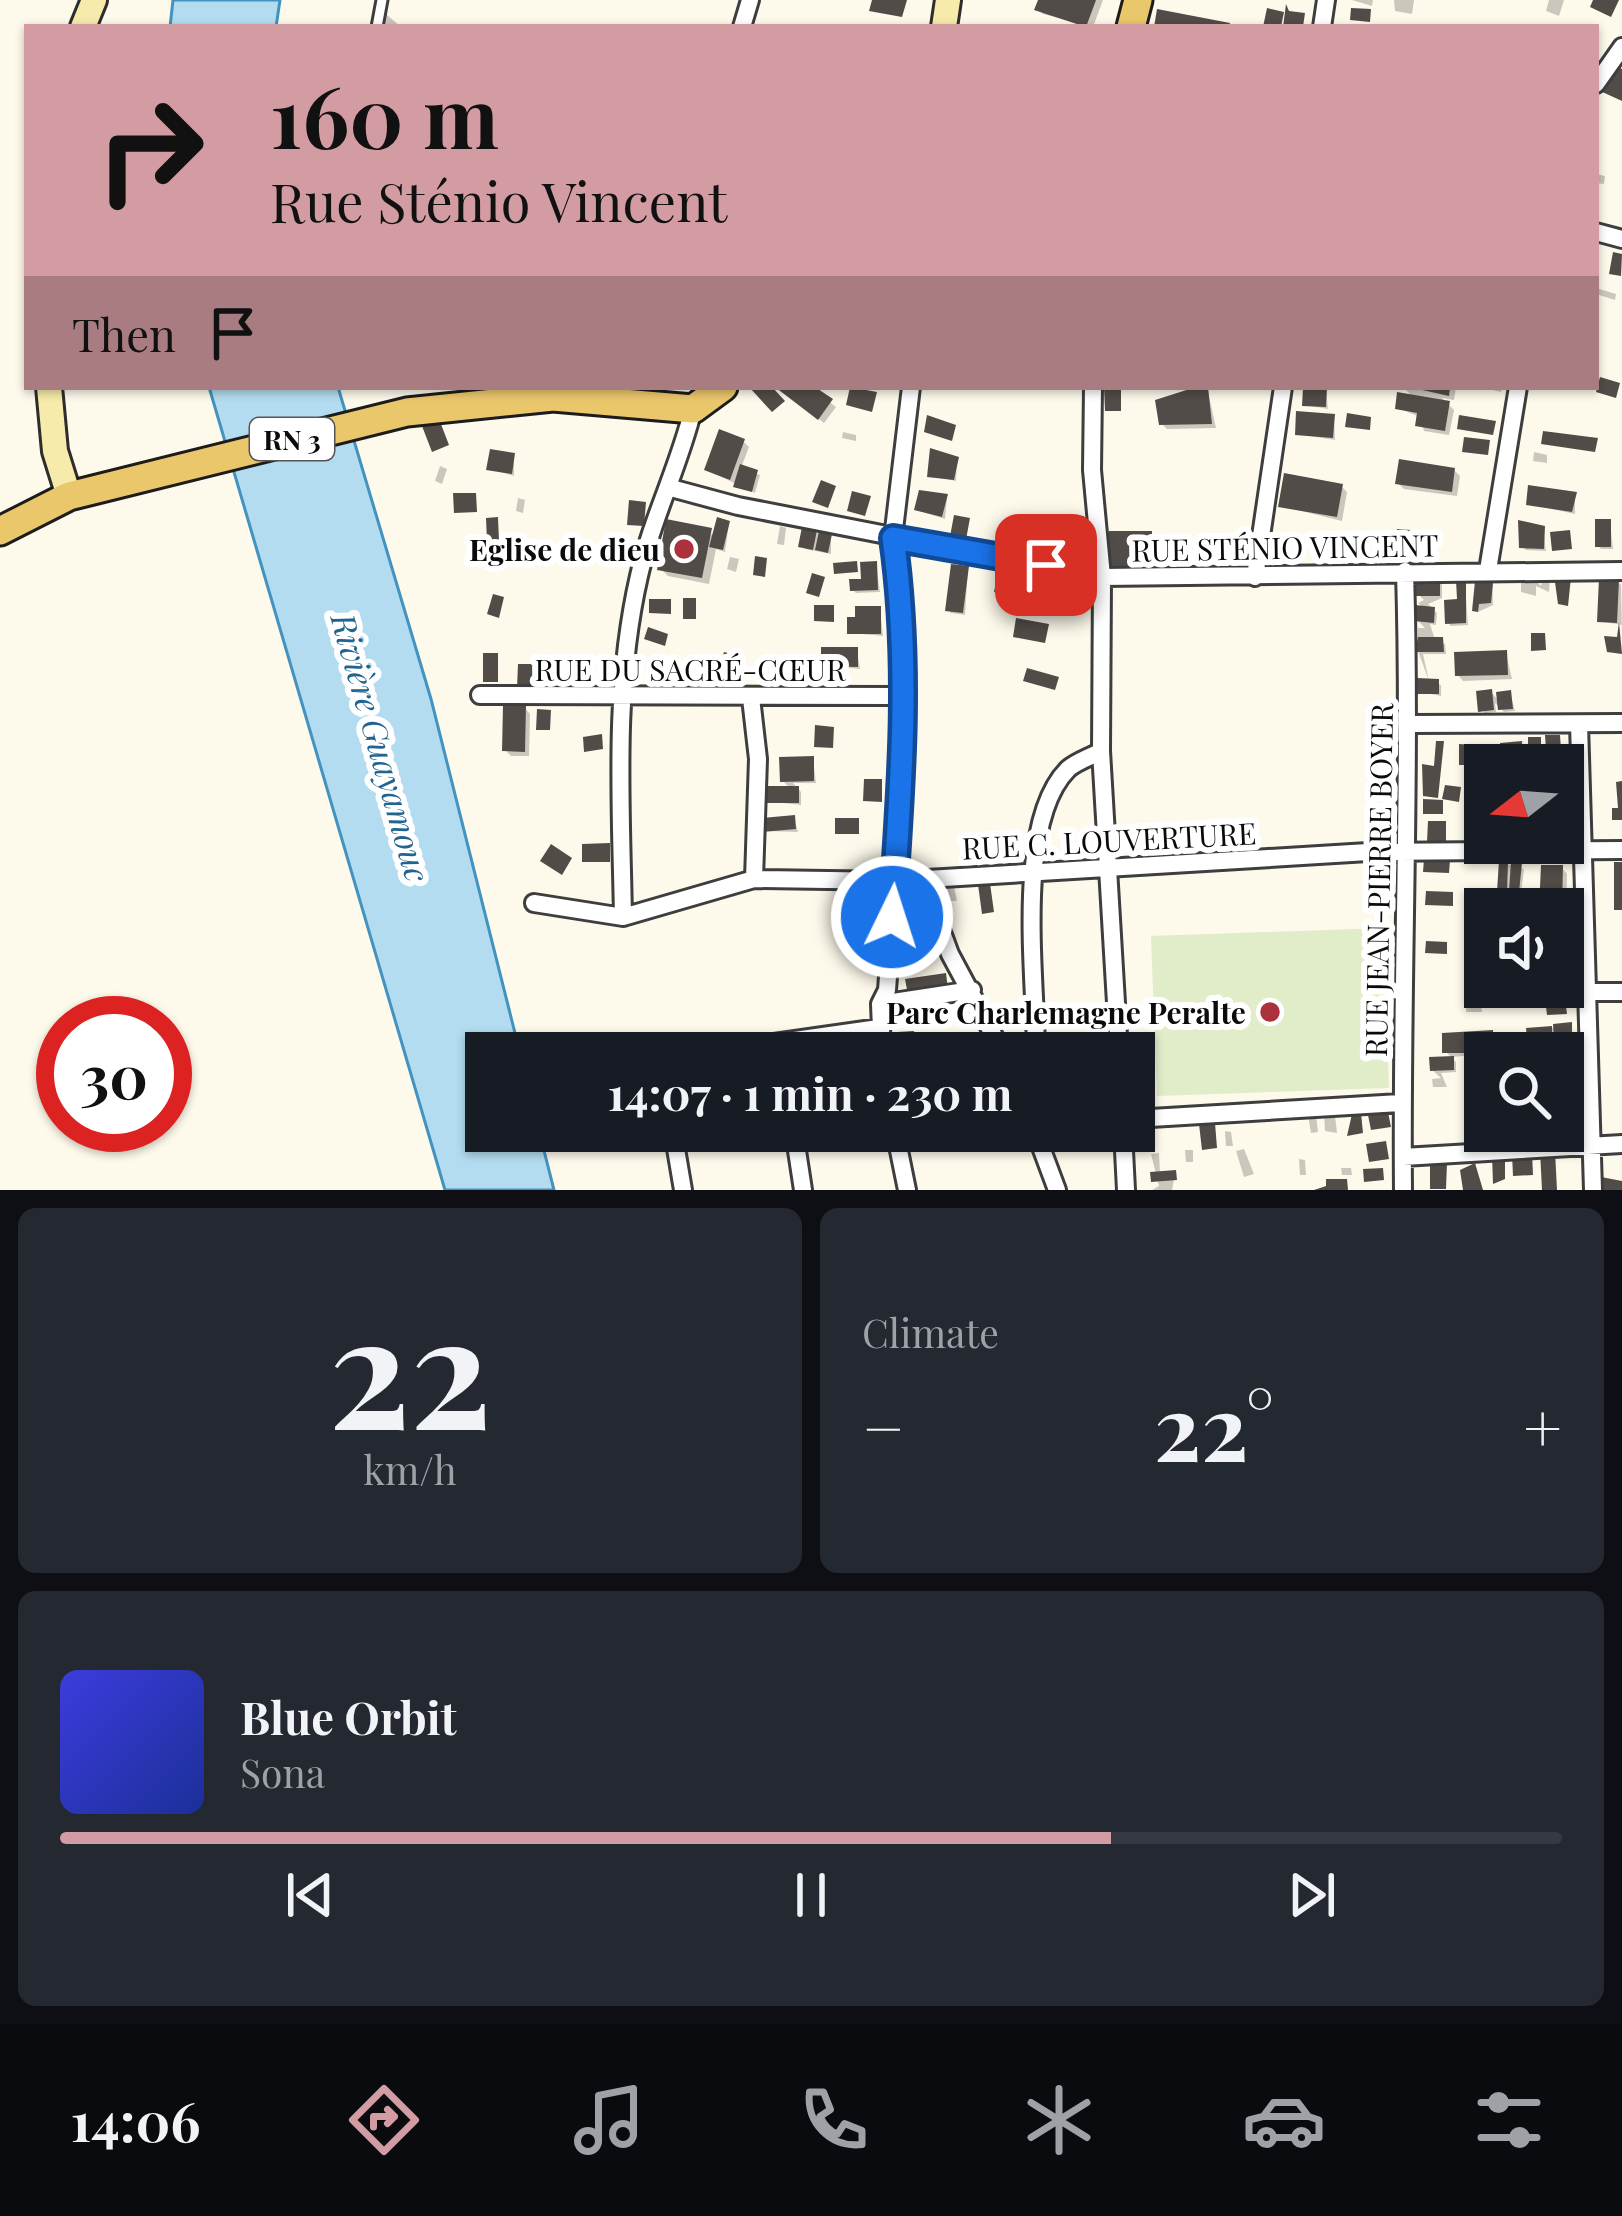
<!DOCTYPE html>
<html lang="en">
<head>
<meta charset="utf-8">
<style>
	body { margin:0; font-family:"Playfair Display",serif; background:#242831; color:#f1f3f6; height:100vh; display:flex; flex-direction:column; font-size:45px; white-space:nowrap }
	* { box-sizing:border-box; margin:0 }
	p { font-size:39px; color:#9ea1a6 }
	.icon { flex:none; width:66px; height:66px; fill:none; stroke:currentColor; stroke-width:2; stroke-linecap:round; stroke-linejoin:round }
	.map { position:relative; height:1190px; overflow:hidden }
	.details { display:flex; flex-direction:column; gap:18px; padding:18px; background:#0d0f14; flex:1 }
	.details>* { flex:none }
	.hud { position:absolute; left:24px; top:24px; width:1575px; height:366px; border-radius:0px; box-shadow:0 3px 9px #0004; background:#d29ca2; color:#111; overflow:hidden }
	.needle { width:78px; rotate:253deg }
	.controls { position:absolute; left:1464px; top:744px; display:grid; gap:24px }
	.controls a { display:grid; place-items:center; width:120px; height:120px; border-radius:0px; background:#171b24; box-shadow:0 3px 9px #0004; font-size:60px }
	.speed { position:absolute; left:36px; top:996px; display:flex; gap:24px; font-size:60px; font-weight:700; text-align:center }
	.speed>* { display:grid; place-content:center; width:156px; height:156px; border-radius:50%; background:#171b24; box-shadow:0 3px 9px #0004; line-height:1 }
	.speed .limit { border:18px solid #d22; background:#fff; color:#111 }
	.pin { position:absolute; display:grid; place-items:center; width:102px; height:102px; color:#fff; margin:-51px; border-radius:24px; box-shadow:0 6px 18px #0006 }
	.me { position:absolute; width:132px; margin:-66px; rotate:4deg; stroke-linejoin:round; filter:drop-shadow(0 0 9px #0008) }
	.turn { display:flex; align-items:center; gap:42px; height:252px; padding:0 48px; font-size:54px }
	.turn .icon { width:156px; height:156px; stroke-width:2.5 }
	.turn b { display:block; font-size:84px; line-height:102px }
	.then { display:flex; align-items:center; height:114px; padding:0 48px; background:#0003; gap:24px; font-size:45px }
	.big { font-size:90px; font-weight:700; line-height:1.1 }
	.details .tile { flex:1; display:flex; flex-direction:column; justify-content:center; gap:18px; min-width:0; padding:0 42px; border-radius:18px; background:#242831 }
	.details .dial { align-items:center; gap:0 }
	.dial b { font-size:156px; line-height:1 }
	.song { display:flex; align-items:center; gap:36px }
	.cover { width:144px; height:144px; border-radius:18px; background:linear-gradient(135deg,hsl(240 70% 55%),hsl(230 70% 35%)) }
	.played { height:12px; border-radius:6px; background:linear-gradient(90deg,#d29ca2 70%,#363941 70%) }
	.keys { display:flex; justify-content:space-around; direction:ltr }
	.heat { display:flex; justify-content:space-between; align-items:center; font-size:66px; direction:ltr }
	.details .tiles { flex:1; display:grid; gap:18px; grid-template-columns:1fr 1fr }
	.tile:last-child { grid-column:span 2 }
	.trip { position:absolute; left:465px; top:1032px; width:690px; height:120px; border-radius:0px; background:#171b24; box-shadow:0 3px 9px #0004; font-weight:700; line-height:120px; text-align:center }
	.menu { display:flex; height:192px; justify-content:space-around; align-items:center; background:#090b0e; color:#9ea1a6 }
	.menu .icon { width:84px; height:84px }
	.menu .active { color:#d29ca2 }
	.menu b { font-size:54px; color:#f1f3f6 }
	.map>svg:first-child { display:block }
</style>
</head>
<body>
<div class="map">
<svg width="1622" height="1190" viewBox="0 0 1622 1190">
	<rect width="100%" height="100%" fill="#fdf9eb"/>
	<path fill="#e1ecc9" d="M1383,928L1389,1088L1157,1096L1151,936Z"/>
	<path fill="#b4dcf0" stroke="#4293bf" stroke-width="3" d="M173,0H280L276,27H170Z
		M209,387H338L431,699L520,1053H486V1131H539L554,1190H445Z"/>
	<path fill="#0003" d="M1041,0H1103L1093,27L1043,14L1038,9Z
		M1352,0H1373L1372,6Z
		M1394,0H1414L1412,14L1395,11Z
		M1549,0H1564L1559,16L1546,11Z
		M381,10L399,25L398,27H385L375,18Z
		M1596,174L1605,176L1604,184L1596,183Z
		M1596,288L1616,294L1615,300L1596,294Z
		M778,387H810L836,407L824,423Z
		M1207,387L1216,428L1167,429L1161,423Z
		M1403,387H1456L1454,400L1442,398L1454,410L1449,435L1424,431L1420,417L1398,408L1414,398Z
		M1480,387H1502L1501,392Z
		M1326,391L1328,409L1305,405Z
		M1334,417L1335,440L1298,434Z
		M843,432L856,435V441L842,438Z
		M743,441L749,447L741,468L760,475L755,493L707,470Z
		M1534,452L1547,455V463L1533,461Z
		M514,456V476L490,469Z
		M957,459L956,481L930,476Z
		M440,466L447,469L442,484L435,481Z
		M1454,470L1460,476L1457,496L1404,489L1398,483Z
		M1341,486L1347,492L1342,521L1281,506Z
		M1575,495V514L1529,504Z
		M947,497L945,519L917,510Z
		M518,498L525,500L523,513L516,511Z
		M497,520L501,558L492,560L490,548L495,547L490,541Z
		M1610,522L1613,549H1601L1598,546Z
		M729,523L725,552L716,549L709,584L668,576L660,568Z
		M780,526L786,528L784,545L777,544Z
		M1543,528L1546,551L1526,550L1522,547Z
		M805,531L831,536V554L805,549Z
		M1151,534L1156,542L1180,545V570H1165L1156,562L1157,574H1118Z
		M730,557L739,559L736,572L727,569Z
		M876,564L880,592L856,593L853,590Z
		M968,569L965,615L951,613L948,610Z
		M1018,574L1017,597L997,591Z
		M1492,576L1493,605L1478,612L1475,610Z
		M1543,576L1550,578L1549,592L1536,586V596L1521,592V578H1533L1541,586Z
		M1418,578L1442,581V598L1428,604L1437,613L1436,625L1430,624L1435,640L1445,644L1446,654H1423L1429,681L1441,685V696L1420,692L1429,681L1418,651V628H1425L1417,620L1425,609L1418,603L1424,600L1418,594Z
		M1618,582L1621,585L1622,635V625L1600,621Z
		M1465,583L1468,625L1451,626L1448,623Z
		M880,609L883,636L850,633Z
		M857,650L860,669L824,665Z
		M1506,653L1512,679L1463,681L1458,675Z
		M737,659L732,689L721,686L718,682Z
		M1491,692L1500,702L1510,693L1515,711L1504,712L1495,703L1496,712L1484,713Z
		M525,708L530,714L529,756H511L505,750Z
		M813,759L816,783H793L801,792V805L764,801L791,789L782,780Z
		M794,818L798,832L765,831Z
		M1507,864L1524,869L1521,894L1501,891Z
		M1562,868L1567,874L1566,920L1563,909H1542Z
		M947,886H954L957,901H950Z
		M1466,950L1481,952V959L1466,958Z
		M1466,1005H1481L1482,1012H1466Z
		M1571,1025L1574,1040L1529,1038V1031Z
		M1492,1034L1498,1053L1451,1057L1456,1062V1072L1441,1073L1447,1087H1433L1432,1079L1441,1078L1432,1070L1453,1059L1445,1051Z
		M1563,1076L1570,1077V1087H1563Z
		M1563,1103L1567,1104L1568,1119H1563Z
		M1476,1107H1482L1484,1124H1478Z
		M1324,1113L1335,1116L1337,1133L1325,1131Z
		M1308,1115H1316L1318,1132L1311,1133Z
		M918,1131H946V1133L922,1137Z
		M1225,1131L1231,1132L1233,1146H1226Z
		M1244,1149L1254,1174L1244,1177L1236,1151Z
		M1185,1150H1193V1162H1186Z
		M1159,1153L1160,1174H1175L1172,1190H1152L1159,1186L1151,1154Z
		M1299,1159L1305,1160L1306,1175H1300Z
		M1341,1168H1351L1352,1175H1342Z"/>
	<path fill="#524c48" d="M872,0H907L902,17L869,11Z
		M1038,0H1096L1086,27L1034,10Z
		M1593,0H1619L1611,17L1590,7Z
		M1286,4L1289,11L1305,13L1303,27H1283Z
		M1267,8L1284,12L1281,27H1263Z
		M1351,8L1371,9L1370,22L1350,20Z
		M1157,9L1230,23L1229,27H1154Z
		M1611,63L1622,69V101L1598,90Z
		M1613,252L1622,254L1621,276L1609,274Z
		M1600,377L1620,383L1616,398L1596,392Z
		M749,387H772L785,401L772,412Z
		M775,387H815L833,399L818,420Z
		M850,387L877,392L872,412L846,405Z
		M1104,387H1121V411H1105Z
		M1196,387H1208L1212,424L1159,425L1155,400Z
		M1303,387L1327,388L1326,407L1302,406Z
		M1409,387H1450L1449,396Z
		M1397,392L1450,401L1445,431L1415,426L1417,413L1395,409Z
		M1296,411L1335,414L1333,438L1295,435Z
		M1347,413L1371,417L1370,430L1345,427Z
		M927,415L956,425L952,441L924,432Z
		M1459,415L1496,421L1493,435L1457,429Z
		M439,419L449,445L432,452L422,426Z
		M719,429L745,439L730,480L704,470Z
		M1543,431L1598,438L1595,452L1541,444Z
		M1464,437L1490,440L1488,455L1462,452Z
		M930,448L959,457L954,480L927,477Z
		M490,449L515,453L512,474L486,470Z
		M1399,459L1455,468L1452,492L1395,484Z
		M740,464L758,470L752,492L733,487Z
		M1284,473L1343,484L1337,517L1278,507Z
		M821,480L836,486L828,508L812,502Z
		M1528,485L1577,492L1572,512L1526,505Z
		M919,490L948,494L942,517L914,510Z
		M852,491L871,496L865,516L847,511Z
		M453,493H476L477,512L454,513Z
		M629,500L646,502L644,526L627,525Z
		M954,515L970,518L965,545L949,542Z
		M1084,516L1086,532L1069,534L1066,518Z
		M498,517L499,542H487L486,518Z
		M717,517L730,521L723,550L709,547Z
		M666,519L712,528L702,578L657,570Z
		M1595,519H1611V547H1595Z
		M1518,520L1545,526L1544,549L1519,548Z
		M802,527L817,530L813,550L798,547Z
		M1397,529L1411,530L1410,557L1396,556Z
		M1570,530L1572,549L1552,551L1550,532Z
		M819,531L832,534L828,553L815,550Z
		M1109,531H1152V569H1109Z
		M1158,539H1178L1179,568H1159Z
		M755,556L767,558L765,577L753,575Z
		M857,561L858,572L834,574L833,563Z
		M877,561L878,590L850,591L849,579H861L860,562Z
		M951,564L969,566L963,613L945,611Z
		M999,567L1019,571L1014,596L994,592Z
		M1476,571L1494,573L1491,603L1479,604L1478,612L1472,611Z
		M812,573L825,577L819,597L806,593Z
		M1026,573L1051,577L1048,596L1023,592Z
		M1415,575H1440V596H1415Z
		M1554,575L1571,577L1568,606L1558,604Z
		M1599,578L1619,579L1617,623L1597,622Z
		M1456,580H1466V623L1445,624L1444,600L1457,599Z
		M1065,584L1083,585L1082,599L1064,598Z
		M493,594L504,597L499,618L487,614Z
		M683,598H696V619H683Z
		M649,599H671V614L649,613Z
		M814,605H834V622L814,621Z
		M1415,605L1435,607L1434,623L1414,621Z
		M855,606H881V634H847V617H855Z
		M1016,618L1049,624L1045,643L1013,637Z
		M1619,622L1622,654L1607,652L1604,636L1617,637Z
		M648,627L668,634L665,646L644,639Z
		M1531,633H1545L1546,650L1531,651Z
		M1418,637H1443L1444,652H1415Z
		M821,647H858V667L821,666Z
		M1507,650L1508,675L1455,676L1454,652Z
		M724,652L738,656L729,687L715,683Z
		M483,653H498V682H483Z
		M518,664H536L535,689L517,688Z
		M1027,668L1059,677L1055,690L1023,681Z
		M1417,678L1439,679V694H1417Z
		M1492,689L1494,710L1478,712L1476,691Z
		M1511,690L1513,709L1498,710L1496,692Z
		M503,705H526L525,752L502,751Z
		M537,709L551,710L550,730H536Z
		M815,725L834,727L833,748L814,747Z
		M602,734L603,749L584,752L583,737Z
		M1545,735H1560L1562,765H1547Z
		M1528,737H1541V760H1528Z
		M1436,741H1444L1438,798L1423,796L1422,764L1434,766Z
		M1522,741L1523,763L1502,765L1500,743Z
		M1459,744L1476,745V765H1459Z
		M814,756V781L780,782L779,757Z
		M864,779H882V802L863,801Z
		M1622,781V820H1612V808H1618L1616,782Z
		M1445,785L1461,787L1459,802L1442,799Z
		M759,786H799V803H761Z
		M1423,799L1443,800V814H1423Z
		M795,815L796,829L762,832L761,818Z
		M835,818H859V834H835Z
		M1428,821H1446V842H1427Z
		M610,843V862H582V844Z
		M551,844L572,858L562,875L540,861Z
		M1424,859L1450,860L1449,873L1423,872Z
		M1499,860L1508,861L1507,893L1497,892Z
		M1511,862L1522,863L1519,892L1509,891Z
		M1614,862H1622V910H1614Z
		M1541,865H1563L1562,909H1539Z
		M989,876L994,912L982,914L977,877Z
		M922,887L923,916L902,917L900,888Z
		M1535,888L1537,909H1526L1524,889Z
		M1426,891L1453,892V906L1425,905Z
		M1467,926L1485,928V944L1465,942Z
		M1426,941L1447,942V954L1425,953Z
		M905,943L933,944V962L905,961Z
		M946,973L948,989L908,995L905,979Z
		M1565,998L1567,1014L1547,1015L1545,999Z
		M1572,1022V1038L1554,1039L1553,1024Z
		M1552,1026V1038L1527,1039L1526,1028Z
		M1493,1030L1494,1053H1442V1033Z
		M914,1031L915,1047L898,1048L897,1032Z
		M1454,1056V1070L1430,1071L1429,1057Z
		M1387,1107L1391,1127L1371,1130L1367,1110Z
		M1361,1113L1363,1133L1347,1136L1352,1114Z
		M1215,1123L1217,1148L1202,1150L1199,1124Z
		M1386,1141L1389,1159L1369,1162L1366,1144Z
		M1540,1151H1555L1557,1190H1542Z
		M1532,1153L1533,1175L1513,1176L1512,1154Z
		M1505,1154V1179L1493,1184L1492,1155Z
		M1430,1163H1447L1446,1189H1430Z
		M1475,1163L1483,1190H1463L1460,1170Z
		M1383,1168L1384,1180L1364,1182L1363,1169Z
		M1176,1170L1177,1180L1151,1182L1150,1172Z
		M1601,1177L1622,1181V1190H1601Z
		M1326,1179H1347L1348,1190H1314L1326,1186Z"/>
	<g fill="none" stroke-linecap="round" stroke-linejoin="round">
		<defs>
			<path id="lane" d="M377,27L382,0"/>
			<path id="street" d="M742,27L750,0
				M1322,27L1326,0
				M1596,84L1622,47
				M1596,232L1622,239
				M1093,387L1092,470L1102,577L1101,751L1119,1053
				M671,488L738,506L1102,577L1622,571
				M1488,570L1518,387
				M1255,577L1283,387
				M480,695L901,696
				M751,698L758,759L754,879
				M1410,724L1622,723
				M1579,724L1593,1190
				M922,878L950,954L1003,1053
				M534,903L623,917L754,879L894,881L1368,852L1622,850
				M623,917C621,802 613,689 639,576C652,518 679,467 693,409
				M1588,992H1622
				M880,1004L972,990
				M702,1053L879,1028
				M882,1053L880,1004L887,990L902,788V598L893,538L911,387
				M1036,1053C1036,980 1014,823 1068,769C1077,761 1091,757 1101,751
				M1134,1119L1400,1103
				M673,1131L683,1190
				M794,1131L803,1190
				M895,1131L907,1190
				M1035,1131L1057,1190
				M1123,1131L1126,1190
				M1403,1157L1622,1144
				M1403,1190C1401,984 1411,777 1405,571"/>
			<path id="secondary" d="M83,27L94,0
				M944,27L948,0
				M49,387L55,451L69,496"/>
			<path id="primary" d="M1131,27L1138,0
				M0,531L69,496L407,412L553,397L693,409L723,387"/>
		</defs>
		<use href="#lane" stroke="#3e3e3e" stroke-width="15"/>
		<use href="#street" stroke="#3e3e3e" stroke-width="22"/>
		<use href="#secondary" stroke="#2d2d2d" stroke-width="30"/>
		<use href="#primary" stroke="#1c1c1c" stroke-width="33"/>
		<use href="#lane" stroke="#fff" stroke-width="9"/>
		<use href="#street" stroke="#fff" stroke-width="16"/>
		<use href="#secondary" stroke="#f7ebab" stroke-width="24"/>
		<use href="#primary" stroke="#ebc76c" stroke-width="27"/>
	</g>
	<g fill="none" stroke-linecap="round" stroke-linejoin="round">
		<defs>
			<path id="route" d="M892,917C901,791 911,663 893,538L1046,565"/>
		</defs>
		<use href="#route" stroke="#114b97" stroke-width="30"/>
		<use href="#route" stroke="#1a73e8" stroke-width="21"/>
	</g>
	<g fill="#ad313c" stroke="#fff" stroke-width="4.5">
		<circle cx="684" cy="549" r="12"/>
		<circle cx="1270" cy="1012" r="12"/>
	</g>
	<g text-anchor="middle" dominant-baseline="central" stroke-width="12" stroke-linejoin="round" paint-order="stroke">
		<rect fill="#fff" stroke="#545454" stroke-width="3" x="250" y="418" width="84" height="42" rx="9"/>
		<g font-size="27" font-weight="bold" fill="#0b0b0b">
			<text x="292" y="439">RN 3</text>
		</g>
		<g font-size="30" fill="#0b0b0b" stroke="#fff">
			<text transform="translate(1285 547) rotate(-1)">RUE STÉNIO VINCENT</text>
			<text x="690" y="669">RUE DU SACRÉ-CŒUR</text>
			<text transform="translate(1109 840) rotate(-3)">RUE C. LOUVERTURE</text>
			<text transform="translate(1378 880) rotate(-89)">RUE JEAN-PIERRE BOYER</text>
		</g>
		<g font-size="30" font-weight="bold" fill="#0b0b0b" stroke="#fff" text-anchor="end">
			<text x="660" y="549">Eglise de dieu</text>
			<text x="1246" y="1012">Parc Charlemagne Peralte</text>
		</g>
		<g font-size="33" font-style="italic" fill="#216490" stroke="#fff">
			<text transform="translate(382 747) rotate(74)">Rivière Guayamouc</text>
		</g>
	</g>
</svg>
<div class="controls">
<a><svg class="needle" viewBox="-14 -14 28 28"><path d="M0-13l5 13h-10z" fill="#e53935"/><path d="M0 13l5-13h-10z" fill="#9ea1a6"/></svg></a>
<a><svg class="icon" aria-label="sound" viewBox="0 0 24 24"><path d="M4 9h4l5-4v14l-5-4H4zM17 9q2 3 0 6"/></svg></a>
<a><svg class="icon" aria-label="search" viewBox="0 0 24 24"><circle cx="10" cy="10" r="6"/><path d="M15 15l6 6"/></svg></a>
</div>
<div class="speed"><div class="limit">30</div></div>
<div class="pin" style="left:1046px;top:565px;background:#d93025"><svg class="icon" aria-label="arrive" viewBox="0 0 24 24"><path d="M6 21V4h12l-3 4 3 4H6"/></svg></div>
<svg class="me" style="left:892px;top:917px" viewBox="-20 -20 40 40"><circle r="17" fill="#1a73e8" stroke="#fff" stroke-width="3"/><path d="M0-11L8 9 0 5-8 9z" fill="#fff"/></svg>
<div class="trip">14:07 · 1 min · 230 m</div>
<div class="hud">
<div class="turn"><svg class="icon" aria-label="right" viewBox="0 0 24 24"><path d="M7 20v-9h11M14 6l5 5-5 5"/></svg><div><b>160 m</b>Rue Sténio Vincent</div></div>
<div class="then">Then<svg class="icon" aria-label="arrive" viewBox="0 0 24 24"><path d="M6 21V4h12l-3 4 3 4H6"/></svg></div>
</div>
</div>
<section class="details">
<div class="tiles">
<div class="tile dial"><b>22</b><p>km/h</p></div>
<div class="tile"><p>Climate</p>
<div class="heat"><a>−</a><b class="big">22°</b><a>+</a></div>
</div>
<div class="tile">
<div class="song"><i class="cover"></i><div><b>Blue Orbit</b><p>Sona</p></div></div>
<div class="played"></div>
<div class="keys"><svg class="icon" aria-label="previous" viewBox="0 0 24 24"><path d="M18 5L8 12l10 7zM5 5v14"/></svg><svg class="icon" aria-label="pause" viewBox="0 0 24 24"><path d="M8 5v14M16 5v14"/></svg><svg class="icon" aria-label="next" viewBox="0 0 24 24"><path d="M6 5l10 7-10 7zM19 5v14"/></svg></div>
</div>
</div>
</section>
<nav class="menu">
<b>14:06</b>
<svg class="icon active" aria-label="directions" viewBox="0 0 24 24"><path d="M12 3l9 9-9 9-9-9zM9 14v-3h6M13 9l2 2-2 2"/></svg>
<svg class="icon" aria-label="music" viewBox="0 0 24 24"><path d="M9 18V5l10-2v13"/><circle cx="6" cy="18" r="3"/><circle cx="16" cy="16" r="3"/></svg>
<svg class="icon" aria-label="phone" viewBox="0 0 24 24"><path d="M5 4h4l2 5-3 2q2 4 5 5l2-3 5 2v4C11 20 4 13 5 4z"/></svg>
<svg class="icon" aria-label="climate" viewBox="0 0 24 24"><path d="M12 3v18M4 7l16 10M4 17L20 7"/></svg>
<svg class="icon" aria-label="car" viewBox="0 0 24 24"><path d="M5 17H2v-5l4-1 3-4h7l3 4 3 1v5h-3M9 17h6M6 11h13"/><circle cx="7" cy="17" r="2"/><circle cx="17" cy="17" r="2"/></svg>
<svg class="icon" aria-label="filters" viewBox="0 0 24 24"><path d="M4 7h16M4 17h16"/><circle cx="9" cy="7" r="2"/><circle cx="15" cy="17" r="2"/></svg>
</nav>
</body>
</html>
